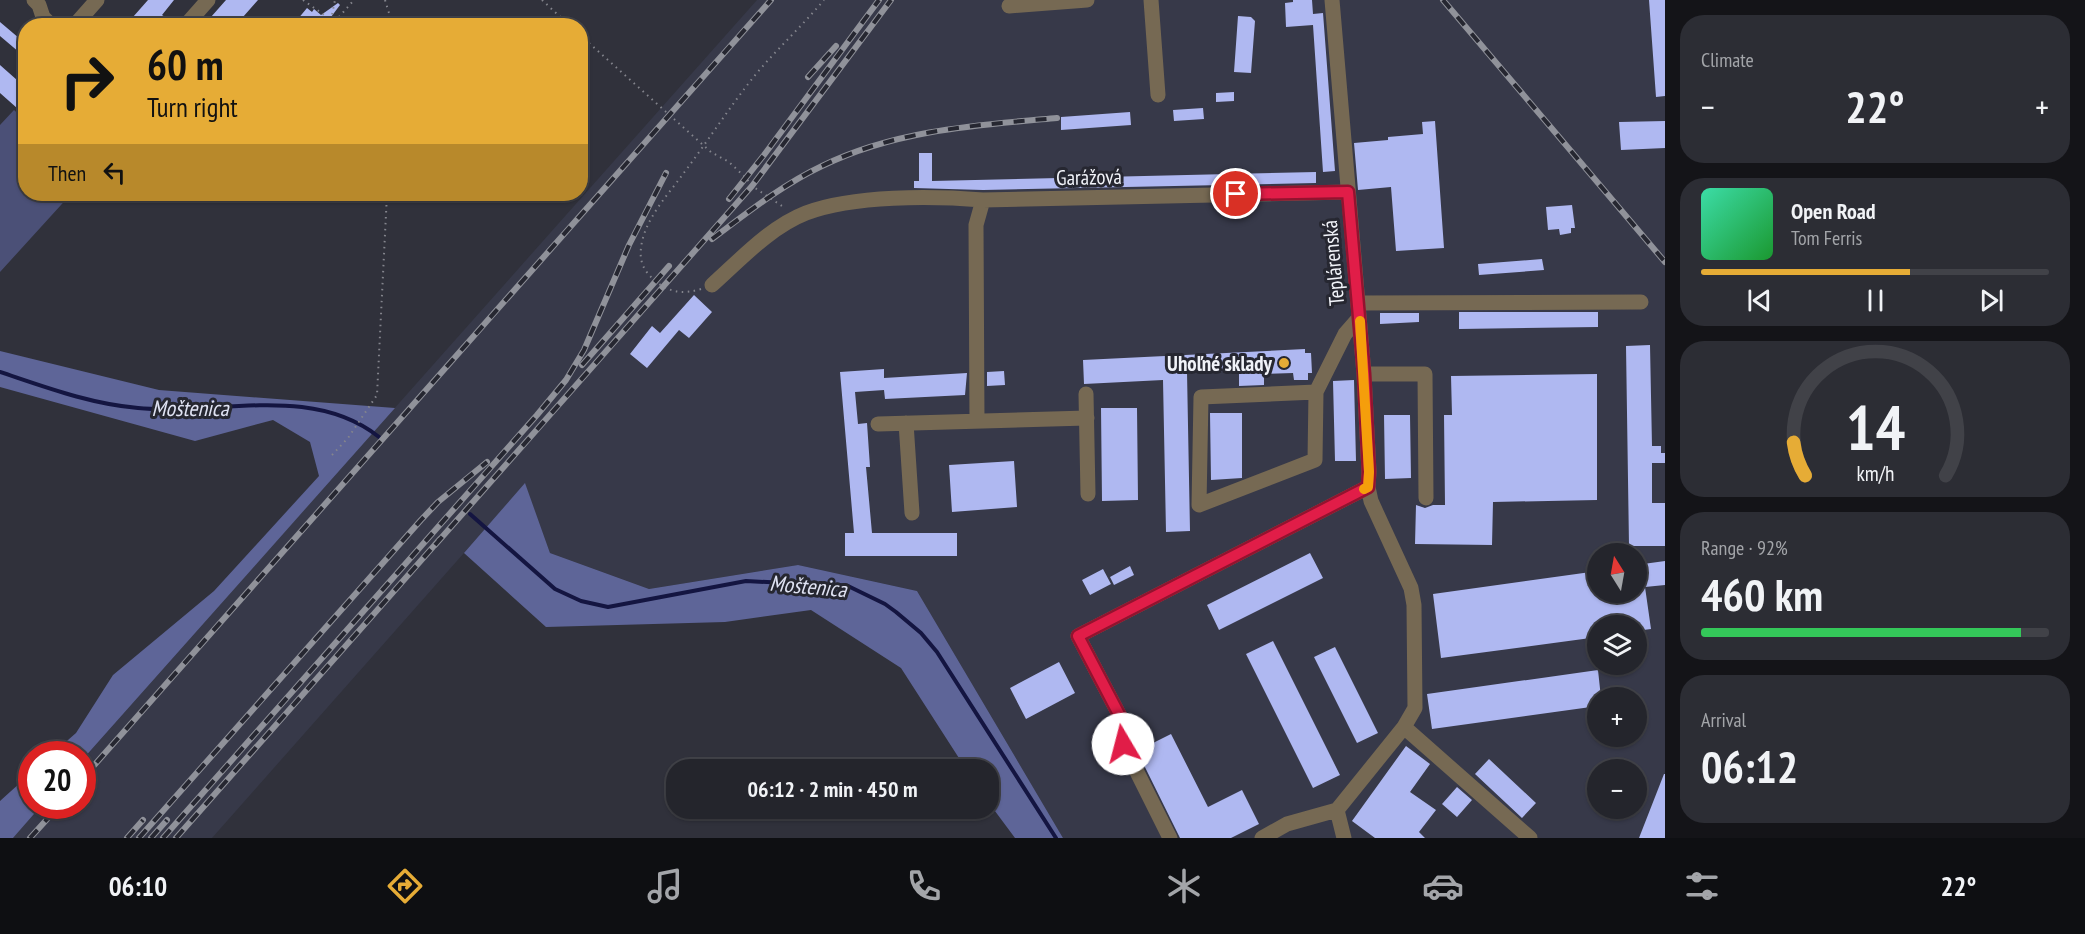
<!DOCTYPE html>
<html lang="en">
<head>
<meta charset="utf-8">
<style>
	body { margin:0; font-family:"PT Sans Narrow",sans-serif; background:#2c2d34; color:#f1f3f6; height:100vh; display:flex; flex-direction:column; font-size:22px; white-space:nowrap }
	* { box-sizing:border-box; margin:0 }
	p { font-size:20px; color:#a3a5a9 }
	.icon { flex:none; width:33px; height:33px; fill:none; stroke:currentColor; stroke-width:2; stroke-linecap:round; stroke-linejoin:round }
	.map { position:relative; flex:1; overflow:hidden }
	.panel { display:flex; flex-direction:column; gap:15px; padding:15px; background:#141418; width:420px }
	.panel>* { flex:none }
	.banner { position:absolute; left:18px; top:18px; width:570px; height:183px; border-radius:24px; box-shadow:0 2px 4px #0004,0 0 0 2px #414248; background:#e6ac36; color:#111; overflow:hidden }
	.needle { width:39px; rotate:349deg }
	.buttons { position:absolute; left:1587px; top:543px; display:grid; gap:12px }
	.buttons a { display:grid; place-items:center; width:60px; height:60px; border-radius:50%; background:#24252c; box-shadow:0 2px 4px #0004,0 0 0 2px #414248; font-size:30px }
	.speed { position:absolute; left:18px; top:741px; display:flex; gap:12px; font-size:30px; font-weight:700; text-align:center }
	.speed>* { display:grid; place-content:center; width:78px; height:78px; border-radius:50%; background:#24252c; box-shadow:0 2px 4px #0004,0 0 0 2px #414248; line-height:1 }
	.speed .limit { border:9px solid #d22; background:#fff; color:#111 }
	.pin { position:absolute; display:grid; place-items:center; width:51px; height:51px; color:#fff; margin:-26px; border:3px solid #fff; border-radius:50%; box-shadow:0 2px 6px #0007 }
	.me { position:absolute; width:66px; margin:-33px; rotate:352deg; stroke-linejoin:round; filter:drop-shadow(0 0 4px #0008) }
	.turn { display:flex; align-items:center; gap:21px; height:126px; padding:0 30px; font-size:27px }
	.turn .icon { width:78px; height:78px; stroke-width:2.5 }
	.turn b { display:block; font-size:42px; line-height:51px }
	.then { display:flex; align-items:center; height:57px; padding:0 30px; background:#0003; gap:12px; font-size:22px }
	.big { font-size:45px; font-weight:700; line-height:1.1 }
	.panel .widget { flex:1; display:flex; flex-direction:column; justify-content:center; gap:9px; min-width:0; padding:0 21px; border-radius:24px; background:#2c2d34 }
	.panel .dial { align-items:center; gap:0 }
	.dial svg { height:156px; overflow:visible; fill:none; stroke:#414248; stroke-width:7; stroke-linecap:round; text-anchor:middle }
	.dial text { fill:#f1f3f6; stroke:none }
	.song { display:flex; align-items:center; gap:18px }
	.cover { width:72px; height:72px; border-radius:9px; background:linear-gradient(135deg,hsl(160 70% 55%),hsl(130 70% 35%)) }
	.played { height:6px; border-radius:3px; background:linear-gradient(90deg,#e6ac36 60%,#414248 60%) }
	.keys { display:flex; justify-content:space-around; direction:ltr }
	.heat { display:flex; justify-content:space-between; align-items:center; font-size:33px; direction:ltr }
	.charge { height:9px; border-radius:4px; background:linear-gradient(90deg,#34c759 92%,#414248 0) }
	.trip { position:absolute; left:666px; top:759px; width:333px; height:60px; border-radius:24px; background:#24252c; box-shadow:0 2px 4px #0004,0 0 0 2px #414248; font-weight:700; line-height:60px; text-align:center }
	.tabs { display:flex; height:96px; justify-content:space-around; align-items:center; background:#0e0f12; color:#a3a5a9 }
	.tabs .icon { width:42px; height:42px }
	.tabs .on { color:#e6ac36 }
	.tabs b { font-size:27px; color:#f1f3f6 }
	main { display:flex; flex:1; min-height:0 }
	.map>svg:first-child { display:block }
</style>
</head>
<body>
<main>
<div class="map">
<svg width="1665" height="838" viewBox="0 0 1665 838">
	<rect width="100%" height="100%" fill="#30313b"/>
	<path fill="#373949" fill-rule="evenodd" d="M757,0H1665V838H1063L917,591L798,565L649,589L550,553L525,484L212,838H13L41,806H82L83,759ZM1598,554H1636V592H1598ZM1598,626H1636V664H1598ZM1598,698H1636V736H1598ZM1598,770H1636V808H1598Z"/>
	<path fill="#4b5077" d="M14,110L25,120L26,194H71L0,272V125Z"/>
	<path fill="#5e6598" d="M0,351L159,390L395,408L83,759L82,754H52L76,733L113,675L214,591L319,476L310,442L273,420L195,441L0,387Z
		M525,483L550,553L649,589L798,565L917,591L1063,838H1015L989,803L988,770L966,769L901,668L811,610L725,622L546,627L464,553Z
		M31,773L32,806H41L13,838H0V801Z"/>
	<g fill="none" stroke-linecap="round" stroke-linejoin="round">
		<path stroke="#141541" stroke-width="4" d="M0,372C45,387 90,404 138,408C216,416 311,383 379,437
			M470,514L555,589L581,601L608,607L746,581L848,586L885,604L896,612L921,633L937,652L1056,838"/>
	</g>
	<path fill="#afb8f1" d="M148,0H174L162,15L165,17L158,26H125Z
		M226,0H258L235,26H203Z
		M1293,0H1312L1313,14L1323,13L1335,171L1323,172L1313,25L1286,27L1285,3L1293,2Z
		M1649,0H1665V96L1656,97Z
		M338,3L340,5L328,21L333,26H292L307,8L312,12L314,9L321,15Z
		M1238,16L1251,17L1255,21L1251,73L1234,72Z
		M0,22L26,44V58L0,36Z
		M0,65L26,88V116L0,93Z
		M1234,92V101L1216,102V93Z
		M1203,108L1204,119L1174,121L1173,110Z
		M1130,112L1131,125L1061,130V117Z
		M1435,121L1444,248L1396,251L1391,187L1358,190L1354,143L1388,140V137L1423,134L1422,122Z
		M1665,121V148L1621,150L1619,122Z
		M919,153H932V181L1316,172V183L983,190L914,188V181H919Z
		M1572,205L1575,228H1571V233L1560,235L1559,229L1548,230L1546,207Z
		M1542,259L1544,270L1479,275L1478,264Z
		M694,295L712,312L689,338L679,330L647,368L630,354L652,326L660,333Z
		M1459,312H1598V327L1459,329Z
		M1380,313H1419V322L1380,324Z
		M1650,345L1652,446H1661V453H1665V463H1652V503H1665V546H1629L1626,346Z
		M1305,349V353H1311L1312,373H1308V380H1294L1293,373L1264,374V385L1239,386V371L1187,372L1190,531L1166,532L1163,380L1084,384L1083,360Z
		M884,369V378L967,373L965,395L885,399L884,390L855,392L858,424L867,423L870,467H866L872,533H957V556H845V533H854L840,372Z
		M1004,371L1005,385L987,386V372Z
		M1597,374V500L1493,502L1492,545L1415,544L1416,505L1425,508L1433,505H1445L1444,415H1452L1451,376Z
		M1354,380L1356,461H1335L1333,381Z
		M1101,408H1137L1138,500L1102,501Z
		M1210,413H1242V478L1211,480Z
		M1384,415H1410L1411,478L1385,479Z
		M1014,461L1017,507L952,512L949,465Z
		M1310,553L1323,578L1219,630L1207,605Z
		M1665,561V585L1645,587L1651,629L1636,631V626H1598V637L1441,658L1433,594L1598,571V592H1636V565Z
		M1130,566L1134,575L1114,585L1110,577Z
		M1103,569L1111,584L1090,595L1082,580Z
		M1273,641L1340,775L1313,788L1246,654Z
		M1335,647L1378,733L1357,743L1314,657Z
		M1059,662L1075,693L1026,719L1010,688Z
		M1598,670L1601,698H1598V706L1432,729L1427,694Z
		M1171,734L1208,807L1242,790L1259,824L1231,838H1180L1137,751Z
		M1406,746L1430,764L1410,792L1436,810L1419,832L1425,838H1375L1352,821Z
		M1489,759L1536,803L1522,818L1475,774Z
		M1665,774V838H1639L1664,774Z
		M1457,787L1472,800L1457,817L1442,804Z"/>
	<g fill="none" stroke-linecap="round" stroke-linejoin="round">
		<path stroke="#84858d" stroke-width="2" stroke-dasharray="1.5 4.5" stroke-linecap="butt" d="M303,0L334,22
			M385,0L393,26
			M542,0L570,26
			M327,25L331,20L335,0
			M331,26L354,0
			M580,35L711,152L729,162L746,178L752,186L785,208
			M701,289C685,294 671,293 658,283C646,274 639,264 641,248C644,220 667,196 683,174C708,141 730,106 756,74C778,48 802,26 824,0
			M332,455L348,438L377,395L387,194"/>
		<path stroke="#766953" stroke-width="15" d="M34,0L39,5L43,17L52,26
			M1151,0L1158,95
			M1332,0L1364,374L1369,472L1368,487L1371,501L1411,588L1414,605L1415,708L1404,727L1337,810L1344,838
			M1009,6L1087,0
			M74,26L97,0
			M185,26L208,0
			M712,285C740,260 770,227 806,213C854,195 932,196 983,200
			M1358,303L1641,302
			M1364,374H1425L1426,498
			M1316,392L1315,460L1199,505L1201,397L1316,392L1345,334L1359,318
			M1086,394L1088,494
			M977,421L976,225L983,200L1348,192
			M906,423L912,513
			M878,424L1087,418
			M1404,727L1530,838
			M1170,838L1123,744V722L1078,636L1368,487
			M1262,838L1287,824L1337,810"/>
		<defs>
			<path id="rail" d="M1443,0L1665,262
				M808,77L836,46
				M729,199L764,155L879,0
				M712,239C747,213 782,185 822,166C895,130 977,125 1057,118
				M582,365L669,266
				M435,545L752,186L891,0
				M82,779L771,0
				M30,838L59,806
				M127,838L143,820
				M139,838L421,520L438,502L487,462
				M151,838L167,820
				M163,838L537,415L566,380L584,350L629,245L666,173
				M176,838L440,539"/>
		</defs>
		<use href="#rail" stroke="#90929a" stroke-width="6"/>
		<use href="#rail" stroke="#262731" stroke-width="4" stroke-dasharray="11" stroke-linecap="butt"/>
	</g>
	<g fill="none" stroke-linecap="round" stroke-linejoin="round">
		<defs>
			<path id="route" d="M1123,744V722L1078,636L1368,487L1369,472L1364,374L1348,192L1236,194"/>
		</defs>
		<use href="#route" stroke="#92132f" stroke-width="15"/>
		<use href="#route" stroke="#e11d48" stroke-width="10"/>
		<path stroke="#f59e0b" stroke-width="10" d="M1360,321L1369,472L1368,487L1364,489"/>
	</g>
	<circle fill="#e6ac36" stroke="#262731" stroke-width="2" cx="1284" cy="363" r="6"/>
	<g text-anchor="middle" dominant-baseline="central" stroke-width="6" stroke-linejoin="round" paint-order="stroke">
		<g font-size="21" fill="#f1f3f9" stroke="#262731">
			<text transform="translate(1089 177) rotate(-1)">Garážová</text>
			<text transform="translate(1333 263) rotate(-95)">Teplárenská</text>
		</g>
		<g font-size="21" font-weight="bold" fill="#f1f3f9" stroke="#262731" text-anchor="end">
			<text x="1272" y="363">Uhoľné sklady</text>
		</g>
		<g font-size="22" font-style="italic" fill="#e0e3f3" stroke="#262731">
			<text x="190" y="408">Moštenica</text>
			<text transform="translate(808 586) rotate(5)">Moštenica</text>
		</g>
	</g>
</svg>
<div class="buttons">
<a><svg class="needle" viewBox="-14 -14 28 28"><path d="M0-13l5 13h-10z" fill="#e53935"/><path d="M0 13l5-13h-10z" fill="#a3a5a9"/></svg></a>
<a><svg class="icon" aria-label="layers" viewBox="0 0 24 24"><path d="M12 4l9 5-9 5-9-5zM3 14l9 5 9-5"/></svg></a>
<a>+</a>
<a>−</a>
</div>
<div class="speed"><div class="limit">20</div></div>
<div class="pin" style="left:1236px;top:194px;background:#d93025"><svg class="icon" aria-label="arrive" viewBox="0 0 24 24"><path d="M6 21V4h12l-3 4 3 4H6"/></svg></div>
<svg class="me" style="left:1123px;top:744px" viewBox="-20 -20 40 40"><circle r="19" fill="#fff"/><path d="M0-13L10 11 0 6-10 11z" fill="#e11d48"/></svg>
<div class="trip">06:12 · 2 min · 450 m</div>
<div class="banner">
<div class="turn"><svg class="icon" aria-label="right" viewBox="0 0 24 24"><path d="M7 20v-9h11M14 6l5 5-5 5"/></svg><div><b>60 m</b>Turn right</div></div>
<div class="then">Then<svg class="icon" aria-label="left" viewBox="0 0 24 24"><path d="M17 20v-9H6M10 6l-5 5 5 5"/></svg></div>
</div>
</div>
<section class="panel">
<div class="widget"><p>Climate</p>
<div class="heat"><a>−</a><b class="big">22°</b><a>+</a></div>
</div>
<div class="widget">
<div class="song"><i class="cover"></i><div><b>Open Road</b><p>Tom Ferris</p></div></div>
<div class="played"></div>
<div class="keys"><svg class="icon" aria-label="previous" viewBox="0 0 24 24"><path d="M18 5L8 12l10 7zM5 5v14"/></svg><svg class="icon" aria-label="pause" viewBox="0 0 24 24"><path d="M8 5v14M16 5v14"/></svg><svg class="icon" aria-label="next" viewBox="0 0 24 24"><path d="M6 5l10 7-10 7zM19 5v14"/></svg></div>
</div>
<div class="widget dial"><svg viewBox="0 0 100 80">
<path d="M14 69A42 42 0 1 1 86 69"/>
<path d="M14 69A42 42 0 0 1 8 52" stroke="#e6ac36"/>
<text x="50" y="56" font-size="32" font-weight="700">14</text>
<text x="50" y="72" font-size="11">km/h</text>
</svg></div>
<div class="widget"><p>Range · 92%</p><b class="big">460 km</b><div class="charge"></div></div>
<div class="widget"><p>Arrival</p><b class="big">06:12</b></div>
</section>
</main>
<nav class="tabs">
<b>06:10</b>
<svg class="icon on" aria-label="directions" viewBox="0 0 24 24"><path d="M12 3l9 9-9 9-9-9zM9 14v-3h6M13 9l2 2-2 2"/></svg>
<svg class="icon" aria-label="music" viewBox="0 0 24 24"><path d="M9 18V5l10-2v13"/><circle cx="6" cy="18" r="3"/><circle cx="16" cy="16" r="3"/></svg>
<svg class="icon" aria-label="phone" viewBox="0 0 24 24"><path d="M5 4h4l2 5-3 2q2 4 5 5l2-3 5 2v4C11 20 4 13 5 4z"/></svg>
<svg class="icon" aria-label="climate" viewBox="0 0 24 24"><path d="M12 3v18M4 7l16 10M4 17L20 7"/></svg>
<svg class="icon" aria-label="car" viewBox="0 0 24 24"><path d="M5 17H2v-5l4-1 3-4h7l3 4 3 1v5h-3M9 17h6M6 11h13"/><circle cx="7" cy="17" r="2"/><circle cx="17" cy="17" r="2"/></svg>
<svg class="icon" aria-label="filters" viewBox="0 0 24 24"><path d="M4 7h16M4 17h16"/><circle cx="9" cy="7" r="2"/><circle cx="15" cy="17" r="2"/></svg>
<b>22°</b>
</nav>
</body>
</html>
